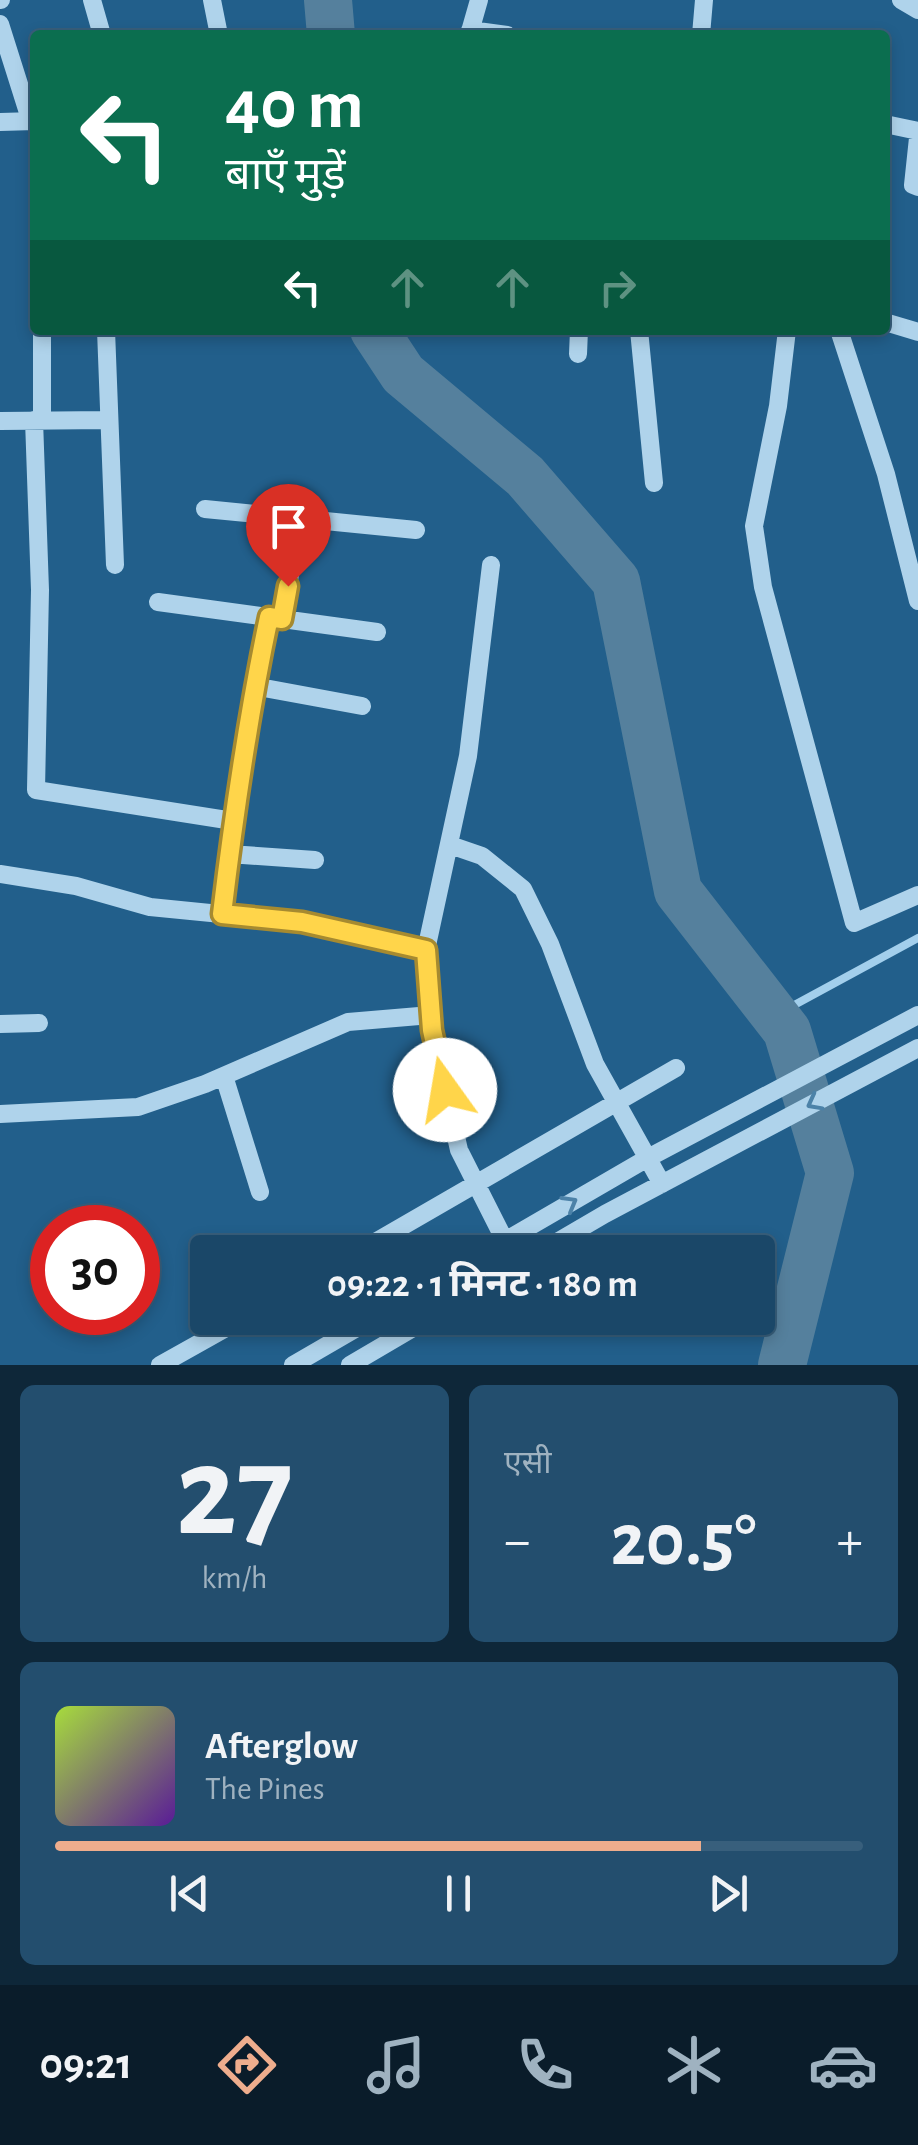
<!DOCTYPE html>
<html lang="hi">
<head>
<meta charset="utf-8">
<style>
	body { margin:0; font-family:"Alegreya Sans","Noto Sans Devanagari",sans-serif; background:#234e6e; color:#f1f3f6; height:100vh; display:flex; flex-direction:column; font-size:38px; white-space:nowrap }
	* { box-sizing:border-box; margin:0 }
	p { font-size:32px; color:#9fb2c0 }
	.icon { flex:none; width:55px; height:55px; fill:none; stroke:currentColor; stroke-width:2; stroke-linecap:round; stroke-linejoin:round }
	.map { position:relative; height:1365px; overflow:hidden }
	.panel { display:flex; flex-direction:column; gap:20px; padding:20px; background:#0e2739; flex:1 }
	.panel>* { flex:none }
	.top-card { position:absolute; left:30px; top:30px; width:860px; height:305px; border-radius:10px; box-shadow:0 5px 15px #0003,0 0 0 2px #385f7c; background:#0b6e4f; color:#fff; overflow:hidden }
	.speed { position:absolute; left:30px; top:1205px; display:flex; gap:20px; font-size:50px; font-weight:700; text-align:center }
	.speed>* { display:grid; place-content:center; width:130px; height:130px; border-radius:50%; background:#1a4768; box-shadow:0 5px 15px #0003,0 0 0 2px #385f7c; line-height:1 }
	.speed .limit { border:15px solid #d22; background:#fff; color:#111 }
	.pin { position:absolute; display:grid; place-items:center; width:85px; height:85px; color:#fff; margin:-102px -42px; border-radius:50% 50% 50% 0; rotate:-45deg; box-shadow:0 0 10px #0007 }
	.pin .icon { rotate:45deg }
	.me { position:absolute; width:110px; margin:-55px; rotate:347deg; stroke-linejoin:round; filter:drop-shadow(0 0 8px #0008) }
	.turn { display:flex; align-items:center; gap:35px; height:210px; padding:0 30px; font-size:45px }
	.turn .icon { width:130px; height:130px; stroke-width:2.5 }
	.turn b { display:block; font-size:70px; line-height:85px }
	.lanes { display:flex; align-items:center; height:95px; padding:0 30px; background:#0003; justify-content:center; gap:50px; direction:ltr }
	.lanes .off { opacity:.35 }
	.big { font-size:75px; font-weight:700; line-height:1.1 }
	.panel .widget { flex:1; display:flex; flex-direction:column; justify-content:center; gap:15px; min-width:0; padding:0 35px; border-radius:15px; background:#234e6e }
	.panel .dial { align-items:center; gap:0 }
	.dial b { font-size:130px; line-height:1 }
	.song { display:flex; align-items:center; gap:30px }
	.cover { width:120px; height:120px; border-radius:15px; background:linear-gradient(135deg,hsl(80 70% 55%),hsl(270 70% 35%)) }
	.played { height:10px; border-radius:5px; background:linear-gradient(90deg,#eead8d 80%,#385f7c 80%) }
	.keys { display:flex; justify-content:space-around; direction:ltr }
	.heat { display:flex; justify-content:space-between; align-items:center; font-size:55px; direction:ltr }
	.panel .tiles { flex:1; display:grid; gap:20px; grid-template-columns:1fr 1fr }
	.widget:last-child { grid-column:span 2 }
	.trip { position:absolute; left:190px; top:1235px; width:585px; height:100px; border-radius:10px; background:#1a4768; box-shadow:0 5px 15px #0003,0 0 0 2px #385f7c; font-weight:700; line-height:100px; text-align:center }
	.tabs { display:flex; height:160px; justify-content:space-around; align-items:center; background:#0a1c2a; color:#9fb2c0 }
	.tabs .icon { width:70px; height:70px }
	.tabs .active { color:#eead8d }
	.tabs b { font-size:45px; color:#f1f3f6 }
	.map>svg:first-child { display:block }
</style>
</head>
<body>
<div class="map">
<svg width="918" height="1365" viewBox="0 0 918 1365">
	<rect width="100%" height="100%" fill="#225f8b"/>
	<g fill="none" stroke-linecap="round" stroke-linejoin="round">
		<path stroke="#a3cfec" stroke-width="8" d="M774,1016L918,938"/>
		<path stroke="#55809d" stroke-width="48" d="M328,0L331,35
			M374,330L403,374L525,476L616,581L678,891L787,1031L830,1173L782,1365"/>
		<path stroke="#afd3eb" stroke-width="18" d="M0,0H1
			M92,0L102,35
			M212,0L219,35
			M901,0L918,10
			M0,24L31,122
			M470,30L507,35
			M469,35L479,0
			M701,35L704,0
			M0,122L35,121
			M885,124L918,131
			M918,138L913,185L918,187
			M885,322L918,332
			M106,330L115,565
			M639,330L654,483
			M787,330L778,406L754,526L763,587L854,923L918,895
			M839,330L886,474L918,601
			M578,354L579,330
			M34,420L40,590L36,790L233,821
			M42,420V330
			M0,421L108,420
			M205,509L416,530
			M491,565L468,756L426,950L432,1030L459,1150L505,1241
			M158,602L377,632
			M282,619L300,519
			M254,686L362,706
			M450,845L482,856L523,889L550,944L595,1064L662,1184
			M229,854L315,860
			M0,874L76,886L150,907L302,922L426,950
			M222,914L238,784L269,617
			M0,1024L39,1023
			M224,1076L260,1192
			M0,1114L138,1107L205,1084L348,1022L431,1015
			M358,1252L676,1068
			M486,1252L646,1159L918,1015
			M540,1252L605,1214L918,1048
			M160,1365L244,1318
			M293,1365L374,1318
			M350,1365L430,1318"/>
	</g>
	<defs><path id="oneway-chevron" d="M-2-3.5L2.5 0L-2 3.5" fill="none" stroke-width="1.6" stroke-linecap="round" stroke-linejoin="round" transform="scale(2.5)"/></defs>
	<g stroke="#4c82a8">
		<use href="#oneway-chevron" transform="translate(814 1103) rotate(152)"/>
		<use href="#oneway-chevron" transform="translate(570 1203) rotate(-30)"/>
	</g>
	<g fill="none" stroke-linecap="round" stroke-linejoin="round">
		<defs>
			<path id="route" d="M288,586L282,619L269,617C248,716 234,814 222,914L302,922L426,950L432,1030L445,1090"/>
		</defs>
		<use href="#route" stroke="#a68a30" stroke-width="25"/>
		<use href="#route" stroke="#ffd54a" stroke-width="18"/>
	</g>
</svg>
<div class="speed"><div class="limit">30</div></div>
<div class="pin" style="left:288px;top:586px;background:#d93025"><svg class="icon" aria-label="arrive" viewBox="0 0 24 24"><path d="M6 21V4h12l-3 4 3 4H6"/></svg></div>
<svg class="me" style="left:445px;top:1090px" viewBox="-20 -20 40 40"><circle r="19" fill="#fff"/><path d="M0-13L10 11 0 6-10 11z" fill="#ffd54a"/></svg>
<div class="trip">09:22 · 1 मिनट · 180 m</div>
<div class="top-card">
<div class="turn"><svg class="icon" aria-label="left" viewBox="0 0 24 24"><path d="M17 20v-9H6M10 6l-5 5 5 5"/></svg><div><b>40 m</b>बाएँ मुड़ें</div></div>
<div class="lanes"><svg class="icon" aria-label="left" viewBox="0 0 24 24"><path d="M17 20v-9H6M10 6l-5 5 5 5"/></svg><svg class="icon off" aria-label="ahead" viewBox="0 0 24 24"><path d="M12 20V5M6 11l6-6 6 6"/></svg><svg class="icon off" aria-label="ahead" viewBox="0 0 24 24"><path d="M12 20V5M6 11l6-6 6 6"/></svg><svg class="icon off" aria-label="right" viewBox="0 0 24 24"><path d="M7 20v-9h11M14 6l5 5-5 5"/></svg></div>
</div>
</div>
<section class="panel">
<div class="tiles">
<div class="widget dial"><b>27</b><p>km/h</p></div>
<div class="widget"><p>एसी</p>
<div class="heat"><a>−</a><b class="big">20.5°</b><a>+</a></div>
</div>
<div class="widget">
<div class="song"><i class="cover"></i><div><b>Afterglow</b><p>The Pines</p></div></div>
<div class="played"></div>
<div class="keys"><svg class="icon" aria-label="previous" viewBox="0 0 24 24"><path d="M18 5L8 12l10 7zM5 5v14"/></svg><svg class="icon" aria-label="pause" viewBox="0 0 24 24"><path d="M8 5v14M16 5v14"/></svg><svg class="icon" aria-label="next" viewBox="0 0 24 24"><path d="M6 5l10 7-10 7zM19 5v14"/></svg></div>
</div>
</div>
</section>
<nav class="tabs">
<b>09:21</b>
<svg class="icon active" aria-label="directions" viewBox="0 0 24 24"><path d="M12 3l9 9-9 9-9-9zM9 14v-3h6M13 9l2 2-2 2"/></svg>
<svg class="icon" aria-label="music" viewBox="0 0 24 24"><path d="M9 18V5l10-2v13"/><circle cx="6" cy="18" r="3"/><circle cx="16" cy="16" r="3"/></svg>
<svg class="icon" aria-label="phone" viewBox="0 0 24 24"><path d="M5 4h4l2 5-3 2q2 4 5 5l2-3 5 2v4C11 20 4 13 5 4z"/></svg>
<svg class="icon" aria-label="climate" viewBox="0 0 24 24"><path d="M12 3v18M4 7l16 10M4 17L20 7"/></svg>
<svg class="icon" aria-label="car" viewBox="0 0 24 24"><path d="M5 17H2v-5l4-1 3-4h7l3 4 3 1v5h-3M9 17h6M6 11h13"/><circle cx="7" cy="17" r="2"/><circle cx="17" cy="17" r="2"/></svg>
</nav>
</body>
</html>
